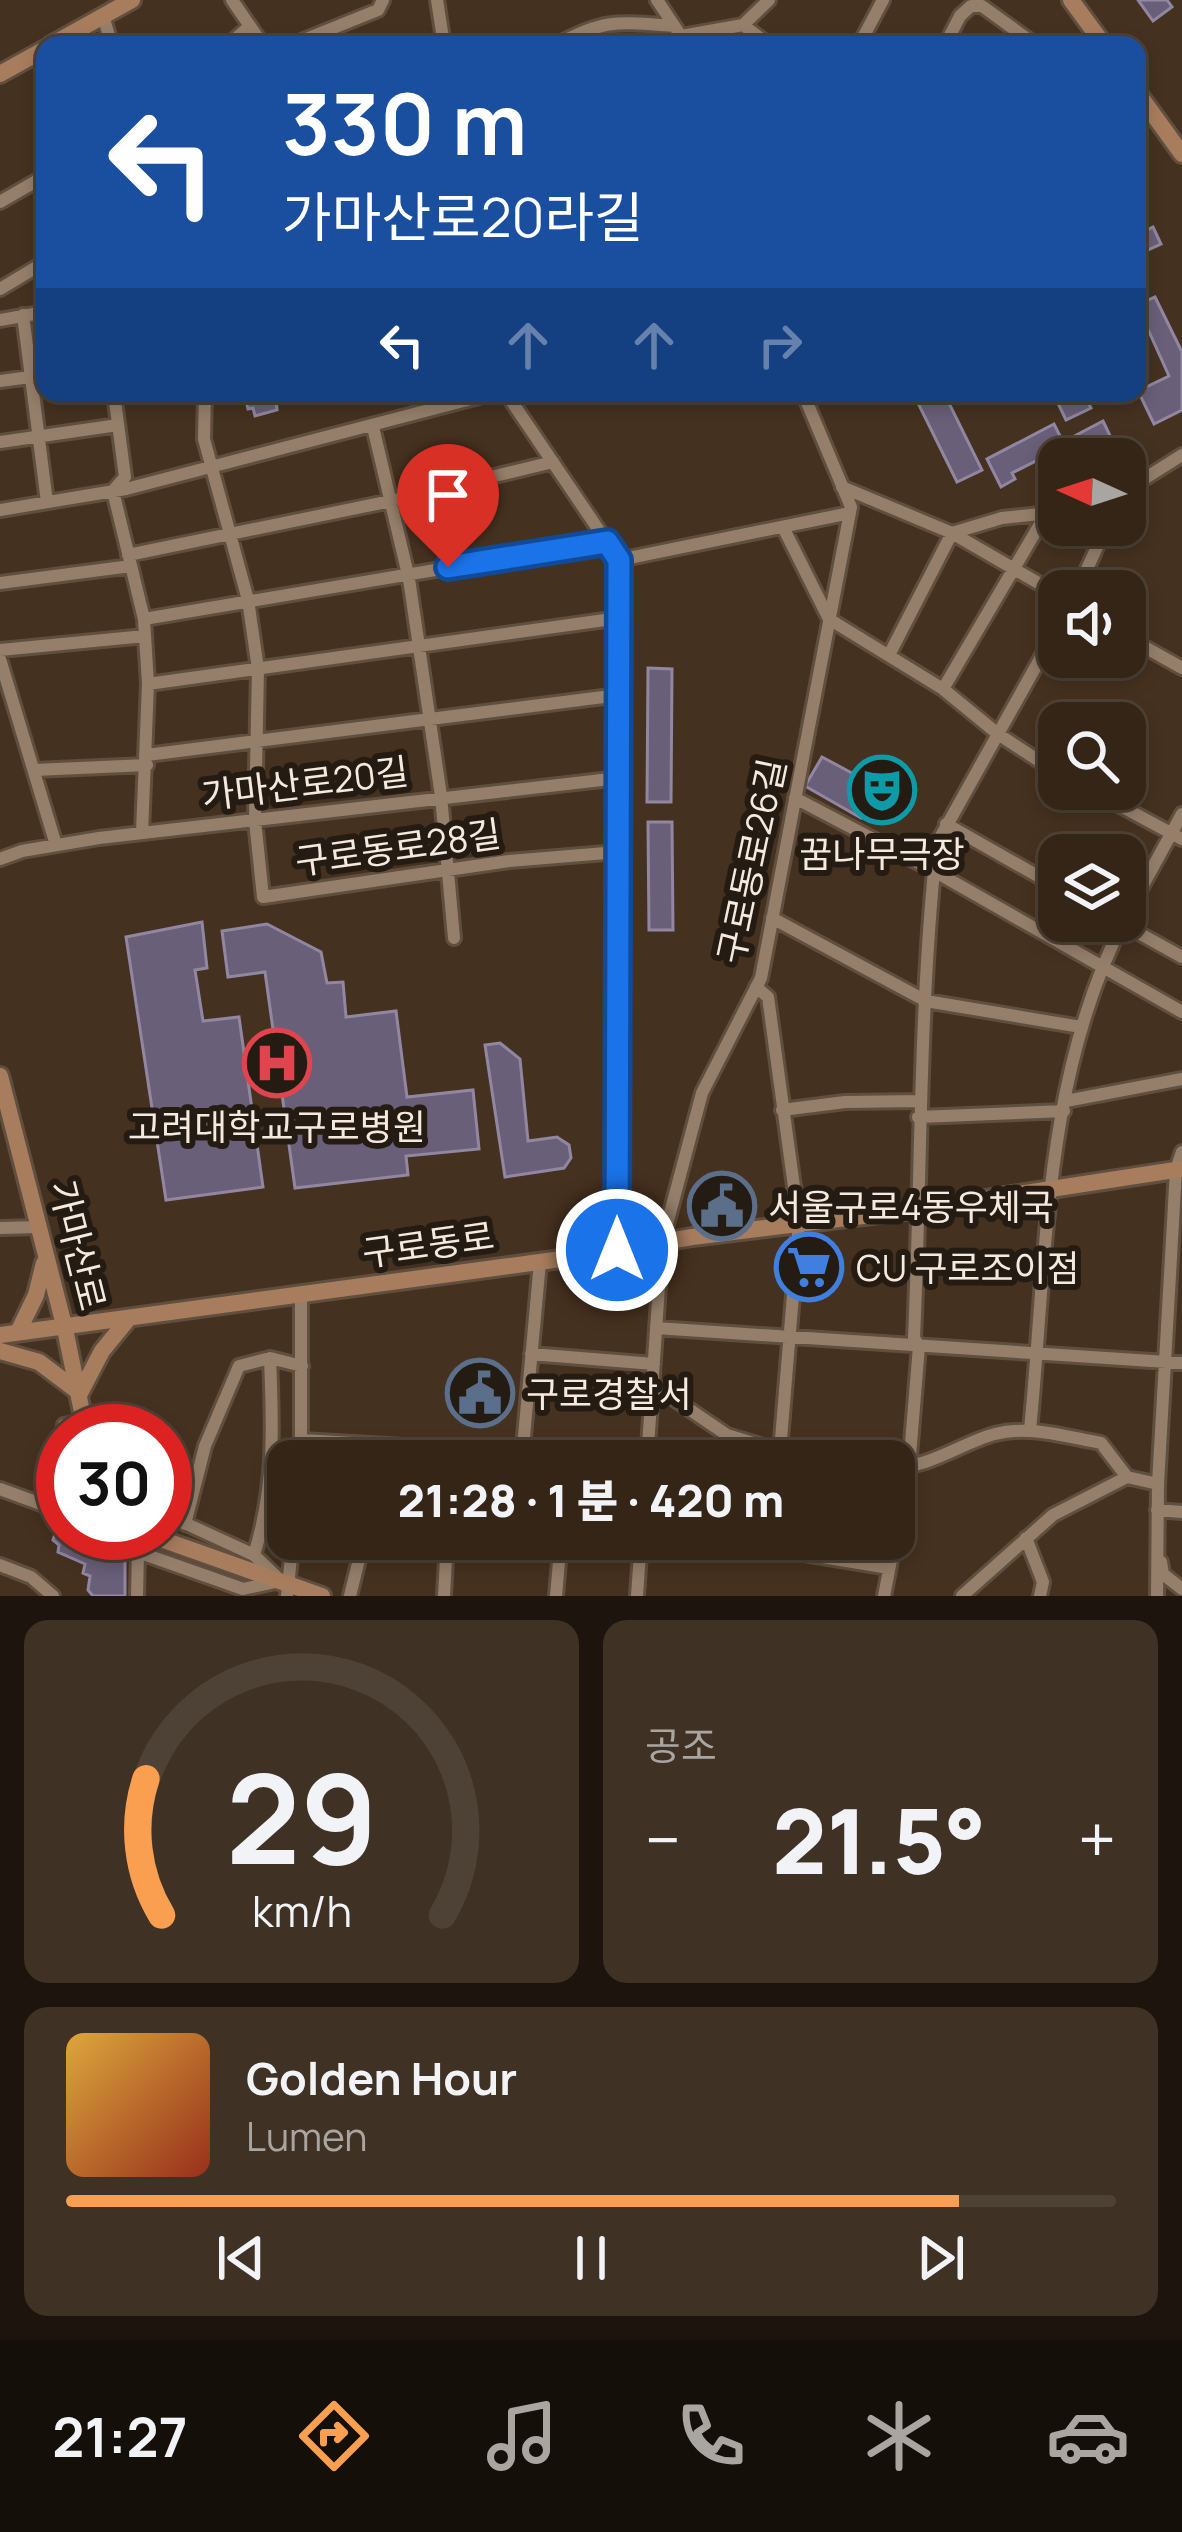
<!DOCTYPE html>
<html lang="ko">
<head>
<meta charset="utf-8">
<style>
	body { margin:0; font-family:Manrope,"Noto Sans KR",sans-serif; background:#3f3124; color:#f1f3f6; height:100vh; display:flex; flex-direction:column; font-size:45px; white-space:nowrap }
	* { box-sizing:border-box; margin:0 }
	p { font-size:39px; color:#a9a5a1 }
	.icon { flex:none; width:66px; height:66px; fill:none; stroke:currentColor; stroke-width:2; stroke-linecap:round; stroke-linejoin:round }
	.map { position:relative; height:1596px; overflow:hidden }
	.drawer { display:flex; flex-direction:column; gap:24px; padding:24px; background:#1d140d; flex:1 }
	.drawer>* { flex:none }
	.guide { position:absolute; left:36px; top:36px; width:1110px; height:366px; border-radius:24px; box-shadow:0 6px 18px #0003,0 0 0 3px #4e4236; background:#1a4fa0; color:#fff; overflow:hidden }
	.needle { width:78px; rotate:273deg }
	.tools { position:absolute; left:1038px; top:438px; display:grid; gap:24px }
	.tools a { display:grid; place-items:center; width:108px; height:108px; border-radius:24px; background:#342517; box-shadow:0 6px 18px #0003,0 0 0 3px #4e4236; font-size:60px }
	.speed { position:absolute; left:36px; top:1404px; display:flex; gap:24px; font-size:60px; font-weight:700; text-align:center }
	.speed>* { display:grid; place-content:center; width:156px; height:156px; border-radius:50%; background:#342517; box-shadow:0 6px 18px #0003,0 0 0 3px #4e4236; line-height:1 }
	.speed .limit { border:18px solid #d22; background:#fff; color:#111 }
	.pin { position:absolute; display:grid; place-items:center; width:102px; height:102px; color:#fff; margin:-123px -51px; border-radius:50% 50% 50% 0; rotate:-45deg; box-shadow:0 0 12px #0007 }
	.pin .icon { rotate:45deg }
	.me { position:absolute; width:132px; margin:-66px; rotate:0deg; stroke-linejoin:round; filter:drop-shadow(0 0 9px #0008) }
	.turn { display:flex; align-items:center; gap:42px; height:252px; padding:0 48px; font-size:54px }
	.turn .icon { width:156px; height:156px; stroke-width:2.5 }
	.turn b { display:block; font-size:84px; line-height:102px }
	.lanes { display:flex; align-items:center; height:114px; padding:0 48px; background:#0003; justify-content:center; gap:60px; direction:ltr }
	.lanes .off { opacity:.35 }
	.big { font-size:90px; font-weight:800; line-height:1.1 }
	.drawer .tile { flex:1; display:flex; flex-direction:column; justify-content:center; gap:18px; min-width:0; padding:0 42px; border-radius:24px; background:#3f3124 }
	.drawer .dial { align-items:center; gap:0 }
	.dial svg { height:312px; overflow:visible; fill:none; stroke:#4e4236; stroke-width:7; stroke-linecap:round; text-anchor:middle }
	.dial text { fill:#f1f3f6; stroke:none }
	.song { display:flex; align-items:center; gap:36px }
	.cover { width:144px; height:144px; border-radius:18px; background:linear-gradient(135deg,hsl(40 70% 55%),hsl(10 70% 35%)) }
	.played { height:12px; border-radius:6px; background:linear-gradient(90deg,#fa9f4f 85%,#4e4236 85%) }
	.keys { display:flex; justify-content:space-around; direction:ltr }
	.heat { display:flex; justify-content:space-between; align-items:center; font-size:66px; direction:ltr }
	.drawer .tiles { flex:1; display:grid; gap:24px; grid-template-columns:1fr 1fr }
	.tile:last-child { grid-column:span 2 }
	.trip { position:absolute; left:267px; top:1440px; width:648px; height:120px; border-radius:24px; background:#342517; box-shadow:0 6px 18px #0003,0 0 0 3px #4e4236; font-weight:800; line-height:120px; text-align:center }
	.tab-bar { display:flex; height:192px; justify-content:space-around; align-items:center; background:#150f09; color:#a9a5a1 }
	.tab-bar .icon { width:84px; height:84px }
	.tab-bar .active { color:#fa9f4f }
	.tab-bar b { font-size:54px; color:#f1f3f6 }
	.map>svg:first-child { display:block }
</style>
</head>
<body>
<div class="map">
<svg width="1182" height="1596" viewBox="0 0 1182 1596">
	<rect width="100%" height="100%" fill="#45311f"/>
	<path fill="#695f78" stroke="#9187a2" stroke-width="3" d="M1138,0H1167L1172,7L1153,21Z
		M1153,227L1161,244L1137,255V235Z
		M1155,297L1182,352V410L1154,424L1138,391L1169,376L1137,305Z
		M244,393H302L303,396L276,398L277,410L255,416L253,408L248,409Z
		M913,393H944L982,470L957,482Z
		M1053,393H1084L1091,408L1066,420Z
		M1103,421L1114,444L1084,459H1059L1058,472L1046,456L1012,473L1015,479L1001,487L987,459L1054,424L1063,442Z
		M648,668L672,669L671,802H647Z
		M822,757L878,787L861,818L805,786Z
		M648,822H672L673,930H649Z
		M202,922L207,968L195,970L203,1021L239,1017L263,1187L166,1200L126,937Z
		M267,924L321,952L327,983L343,982L346,1017L396,1011L407,1097L473,1090L479,1149L406,1156L408,1175L295,1188L265,972L228,977L222,931Z
		M500,1043L520,1059L528,1141L557,1137L569,1145L571,1158L564,1168L505,1177L485,1045Z
		M57,1528L125,1557V1596H93L88,1590L90,1576L83,1573L85,1564L58,1552L59,1545L53,1540Z"/>
	<g fill="none" stroke-linecap="round" stroke-linejoin="round">
		<defs>
			<path id="street" d="M232,0L263,45
				M437,0L444,45
				M657,0L681,36L743,25L769,45
				M103,16L112,45
				M743,25L769,0
				M228,45L250,26
				M291,45L378,10L383,0
				M556,45C606,18 619,22 674,26
				M859,45L883,0
				M945,45L960,16L971,6H982L1036,45
				M0,202L45,176
				M0,289L45,262
				M23,315L47,502
				M0,320L45,312
				M0,381L45,375
				M114,393L125,477L113,491L144,619L148,684L142,833
				M205,393L204,439L248,600L258,669L255,821L263,897L509,861L618,852
				M506,393L619,560L617,1250
				M373,427L409,579L441,796L454,938
				M0,442L118,425
				M842,487L952,533L1059,595
				M1125,491L1182,455
				M0,510L126,489L494,393
				M783,527L829,619L943,689L998,734L1059,774
				M128,555L391,501L553,462
				M619,560L850,513
				M0,583L131,566
				M1077,591L1107,525
				M144,619L607,541
				M1125,636L1182,668
				M0,650L145,636
				M889,655L952,533L1002,518L1059,512
				M0,659L56,845
				M148,684L619,618
				M943,689L1046,514
				M147,755L619,695
				M34,770L147,765
				M1089,789L1182,839
				M795,798L934,871L1182,1012
				M946,824L1059,888
				M0,859L22,851L99,838L619,778
				M772,918L926,1001L1081,1027
				M1125,918L1182,814
				M1117,921L1182,957
				M756,987L768,997L799,1223L780,1451
				M1066,1101L1182,1079
				M782,1110L845,1102L919,1101
				M918,1117L1064,1111
				M0,1228L39,1227
				M656,1328L1182,1363
				M531,1354L654,1364
				M652,1384L727,1435L780,1451L856,1461
				M1030,1430C1047,1259 1043,1077 1124,921
				M65,1431L64,1425L107,1415L111,1431
				M302,1440L522,1453
				M522,1458L540,1262
				M301,1461V1294
				M647,1461L662,1243L702,1093L761,978L851,507L803,393
				M894,1466C926,1470 963,1442 995,1434C1030,1425 1067,1437 1101,1443L1127,1477L1158,1484
				M0,1489L63,1512
				M1157,1510L1182,1512
				M165,1514L254,1555L276,1576
				M185,1524L205,1446L239,1366L270,1358L302,1366
				M107,1533L138,1552L243,1589L280,1581
				M1026,1538L1043,1582L1040,1596
				M749,1539V1545L889,1568
				M254,1555C275,1488 273,1428 270,1358
				M1161,1562L1163,1574L1182,1589
				M0,1565L31,1577L53,1596
				M137,1596L138,1552
				M287,1596L293,1539
				M350,1596L364,1539
				M444,1596L447,1539
				M556,1596L561,1539
				M637,1596L641,1539
				M884,1596L909,1468L919,1346L914,1338C921,1183 919,1027 934,871L927,861L1059,625
				M962,1596L1053,1515L1127,1477
				M1157,1596L1158,1484L1176,1170L1182,1152"/>
			<path id="secondary" d="M1071,0L1104,45
				M51,45L132,0
				M0,74L45,49
				M1137,92L1182,154
				M0,1076L65,1329L82,1412
				M19,1330L36,1295L44,1263
				M0,1335L576,1257L692,1237L920,1209L1182,1169
				M0,1351L39,1362L80,1393L102,1351L129,1318
				M144,1533L322,1596"/>
		</defs>
		<use href="#street" stroke="#604f3f" stroke-width="18"/>
		<use href="#secondary" stroke="#604f3f" stroke-width="22"/>
		<use href="#street" stroke="#957f6b" stroke-width="12"/>
		<use href="#secondary" stroke="#a87d5e" stroke-width="16"/>
		<defs>
			<path id="secondary-bridge" d="M82,1412L86,1431"/>
		</defs>
		<use href="#secondary-bridge" stroke="#604f3f" stroke-width="22" stroke-linecap="butt"/>
		<use href="#secondary-bridge" stroke="#a87d5e" stroke-width="16"/>
	</g>
	<g fill="none" stroke-linecap="round" stroke-linejoin="round">
		<defs>
			<path id="route" d="M448,567L607,542L619,560L617,1250"/>
		</defs>
		<use href="#route" stroke="#114b97" stroke-width="30"/>
		<use href="#route" stroke="#1a73e8" stroke-width="21"/>
	</g>
	<defs>
		<symbol id="theatre-ring" viewBox="-11 -11 22 22"><circle r="9.5" fill="#241b13" stroke="#0f9aa8" stroke-width="1.5"/><path d="M-5-5.5Q0-4 5-5.5V0Q5 5 0 6Q-5 5-5 0ZM-3.3-2.5H-1v1.5H-3.3ZM1-2.5H3.3v1.5H1ZM-2.8 1Q0 5.5 2.8 1Z" fill="#0f9aa8"/></symbol>
		<symbol id="hospital-ring" viewBox="-11 -11 22 22"><circle r="9.5" fill="#241b13" stroke="#e0444e" stroke-width="1.5"/><path d="M-5-5h3v3.5h4V-5h3V5h-3V1.5h-4V5h-3Z" fill="#e0444e"/></symbol>
		<symbol id="civic-ring" viewBox="-11 -11 22 22"><circle r="9.5" fill="#241b13" stroke="#5c6f8a" stroke-width="1.5"/><path d="M-.6-6.5H3V-4.5H.6V-3L4-1V1h2V6H-6V1h2V-1L-.6-3ZM-1.2 2.5V6h2.4V2.5Z" fill="#5c6f8a"/></symbol>
		<symbol id="supermarket-ring" viewBox="-11 -11 22 22"><circle r="9.5" fill="#241b13" stroke="#3f7fe0" stroke-width="1.5"/><path d="M-6-5.5h2.5l.6 2H6L4.5 2H-2.5L-4.4-4H-6ZM-1.5 3.2a1.3 1.3 0 1 0 .1 0ZM3 3.2a1.3 1.3 0 1 0 .1 0Z" fill="#3f7fe0"/></symbol>
	</defs>
	<g fill-rule="evenodd">
		<use href="#theatre-ring" x="844" y="752" width="76" height="76"/>
		<use href="#hospital-ring" x="239" y="1025" width="76" height="76"/>
		<use href="#civic-ring" x="684" y="1168" width="76" height="76"/>
		<use href="#supermarket-ring" x="771" y="1229" width="76" height="76"/>
		<use href="#civic-ring" x="442" y="1355" width="76" height="76"/>
	</g>
	<g text-anchor="middle" dominant-baseline="central" stroke-width="12" stroke-linejoin="round" paint-order="stroke">
		<g font-size="36" fill="#f6e9de" stroke="#241b13">
			<text transform="translate(305 783) rotate(-7)">가마산로20길</text>
			<text transform="translate(398 847) rotate(-8)">구로동로28길</text>
			<text transform="translate(751 861) rotate(-78)">구로동로26길</text>
			<text transform="translate(428 1244) rotate(-8)">구로동로</text>
			<text transform="translate(78 1245) rotate(76)">가마산로</text>
		</g>
		<g font-size="36" fill="#f6e9de" stroke="#241b13" text-anchor="start">
			<text x="882" y="853" text-anchor="middle">꿈나무극장</text>
			<text x="277" y="1126" text-anchor="middle">고려대학교구로병원</text>
			<text x="768" y="1206">서울구로4동우체국</text>
			<text x="856" y="1267">CU 구로조이점</text>
			<text x="526" y="1393">구로경찰서</text>
		</g>
	</g>
</svg>
<div class="tools">
<a><svg class="needle" viewBox="-14 -14 28 28"><path d="M0-13l5 13h-10z" fill="#e53935"/><path d="M0 13l5-13h-10z" fill="#a9a5a1"/></svg></a>
<a><svg class="icon" aria-label="sound" viewBox="0 0 24 24"><path d="M4 9h4l5-4v14l-5-4H4zM17 9q2 3 0 6"/></svg></a>
<a><svg class="icon" aria-label="search" viewBox="0 0 24 24"><circle cx="10" cy="10" r="6"/><path d="M15 15l6 6"/></svg></a>
<a><svg class="icon" aria-label="layers" viewBox="0 0 24 24"><path d="M12 4l9 5-9 5-9-5zM3 14l9 5 9-5"/></svg></a>
</div>
<div class="speed"><div class="limit">30</div></div>
<div class="pin" style="left:448px;top:567px;background:#d93025"><svg class="icon" aria-label="arrive" viewBox="0 0 24 24"><path d="M6 21V4h12l-3 4 3 4H6"/></svg></div>
<svg class="me" style="left:617px;top:1250px" viewBox="-20 -20 40 40"><circle r="17" fill="#1a73e8" stroke="#fff" stroke-width="3"/><path d="M0-11L8 9 0 5-8 9z" fill="#fff"/></svg>
<div class="trip">21:28 · 1 분 · 420 m</div>
<div class="guide">
<div class="turn"><svg class="icon" aria-label="left" viewBox="0 0 24 24"><path d="M17 20v-9H6M10 6l-5 5 5 5"/></svg><div><b>330 m</b>가마산로20라길</div></div>
<div class="lanes"><svg class="icon" aria-label="left" viewBox="0 0 24 24"><path d="M17 20v-9H6M10 6l-5 5 5 5"/></svg><svg class="icon off" aria-label="ahead" viewBox="0 0 24 24"><path d="M12 20V5M6 11l6-6 6 6"/></svg><svg class="icon off" aria-label="ahead" viewBox="0 0 24 24"><path d="M12 20V5M6 11l6-6 6 6"/></svg><svg class="icon off" aria-label="right" viewBox="0 0 24 24"><path d="M7 20v-9h11M14 6l5 5-5 5"/></svg></div>
</div>
</div>
<section class="drawer">
<div class="tiles">
<div class="tile dial"><svg viewBox="0 0 100 80">
<path d="M14 69A42 42 0 1 1 86 69"/>
<path d="M14 69A42 42 0 0 1 10 34" stroke="#fa9f4f"/>
<text x="50" y="56" font-size="32" font-weight="700">29</text>
<text x="50" y="72" font-size="11">km/h</text>
</svg></div>
<div class="tile"><p>공조</p>
<div class="heat"><a>−</a><b class="big">21.5°</b><a>+</a></div>
</div>
<div class="tile">
<div class="song"><i class="cover"></i><div><b>Golden Hour</b><p>Lumen</p></div></div>
<div class="played"></div>
<div class="keys"><svg class="icon" aria-label="previous" viewBox="0 0 24 24"><path d="M18 5L8 12l10 7zM5 5v14"/></svg><svg class="icon" aria-label="pause" viewBox="0 0 24 24"><path d="M8 5v14M16 5v14"/></svg><svg class="icon" aria-label="next" viewBox="0 0 24 24"><path d="M6 5l10 7-10 7zM19 5v14"/></svg></div>
</div>
</div>
</section>
<nav class="tab-bar">
<b>21:27</b>
<svg class="icon active" aria-label="directions" viewBox="0 0 24 24"><path d="M12 3l9 9-9 9-9-9zM9 14v-3h6M13 9l2 2-2 2"/></svg>
<svg class="icon" aria-label="music" viewBox="0 0 24 24"><path d="M9 18V5l10-2v13"/><circle cx="6" cy="18" r="3"/><circle cx="16" cy="16" r="3"/></svg>
<svg class="icon" aria-label="phone" viewBox="0 0 24 24"><path d="M5 4h4l2 5-3 2q2 4 5 5l2-3 5 2v4C11 20 4 13 5 4z"/></svg>
<svg class="icon" aria-label="climate" viewBox="0 0 24 24"><path d="M12 3v18M4 7l16 10M4 17L20 7"/></svg>
<svg class="icon" aria-label="car" viewBox="0 0 24 24"><path d="M5 17H2v-5l4-1 3-4h7l3 4 3 1v5h-3M9 17h6M6 11h13"/><circle cx="7" cy="17" r="2"/><circle cx="17" cy="17" r="2"/></svg>
</nav>
</body>
</html>
